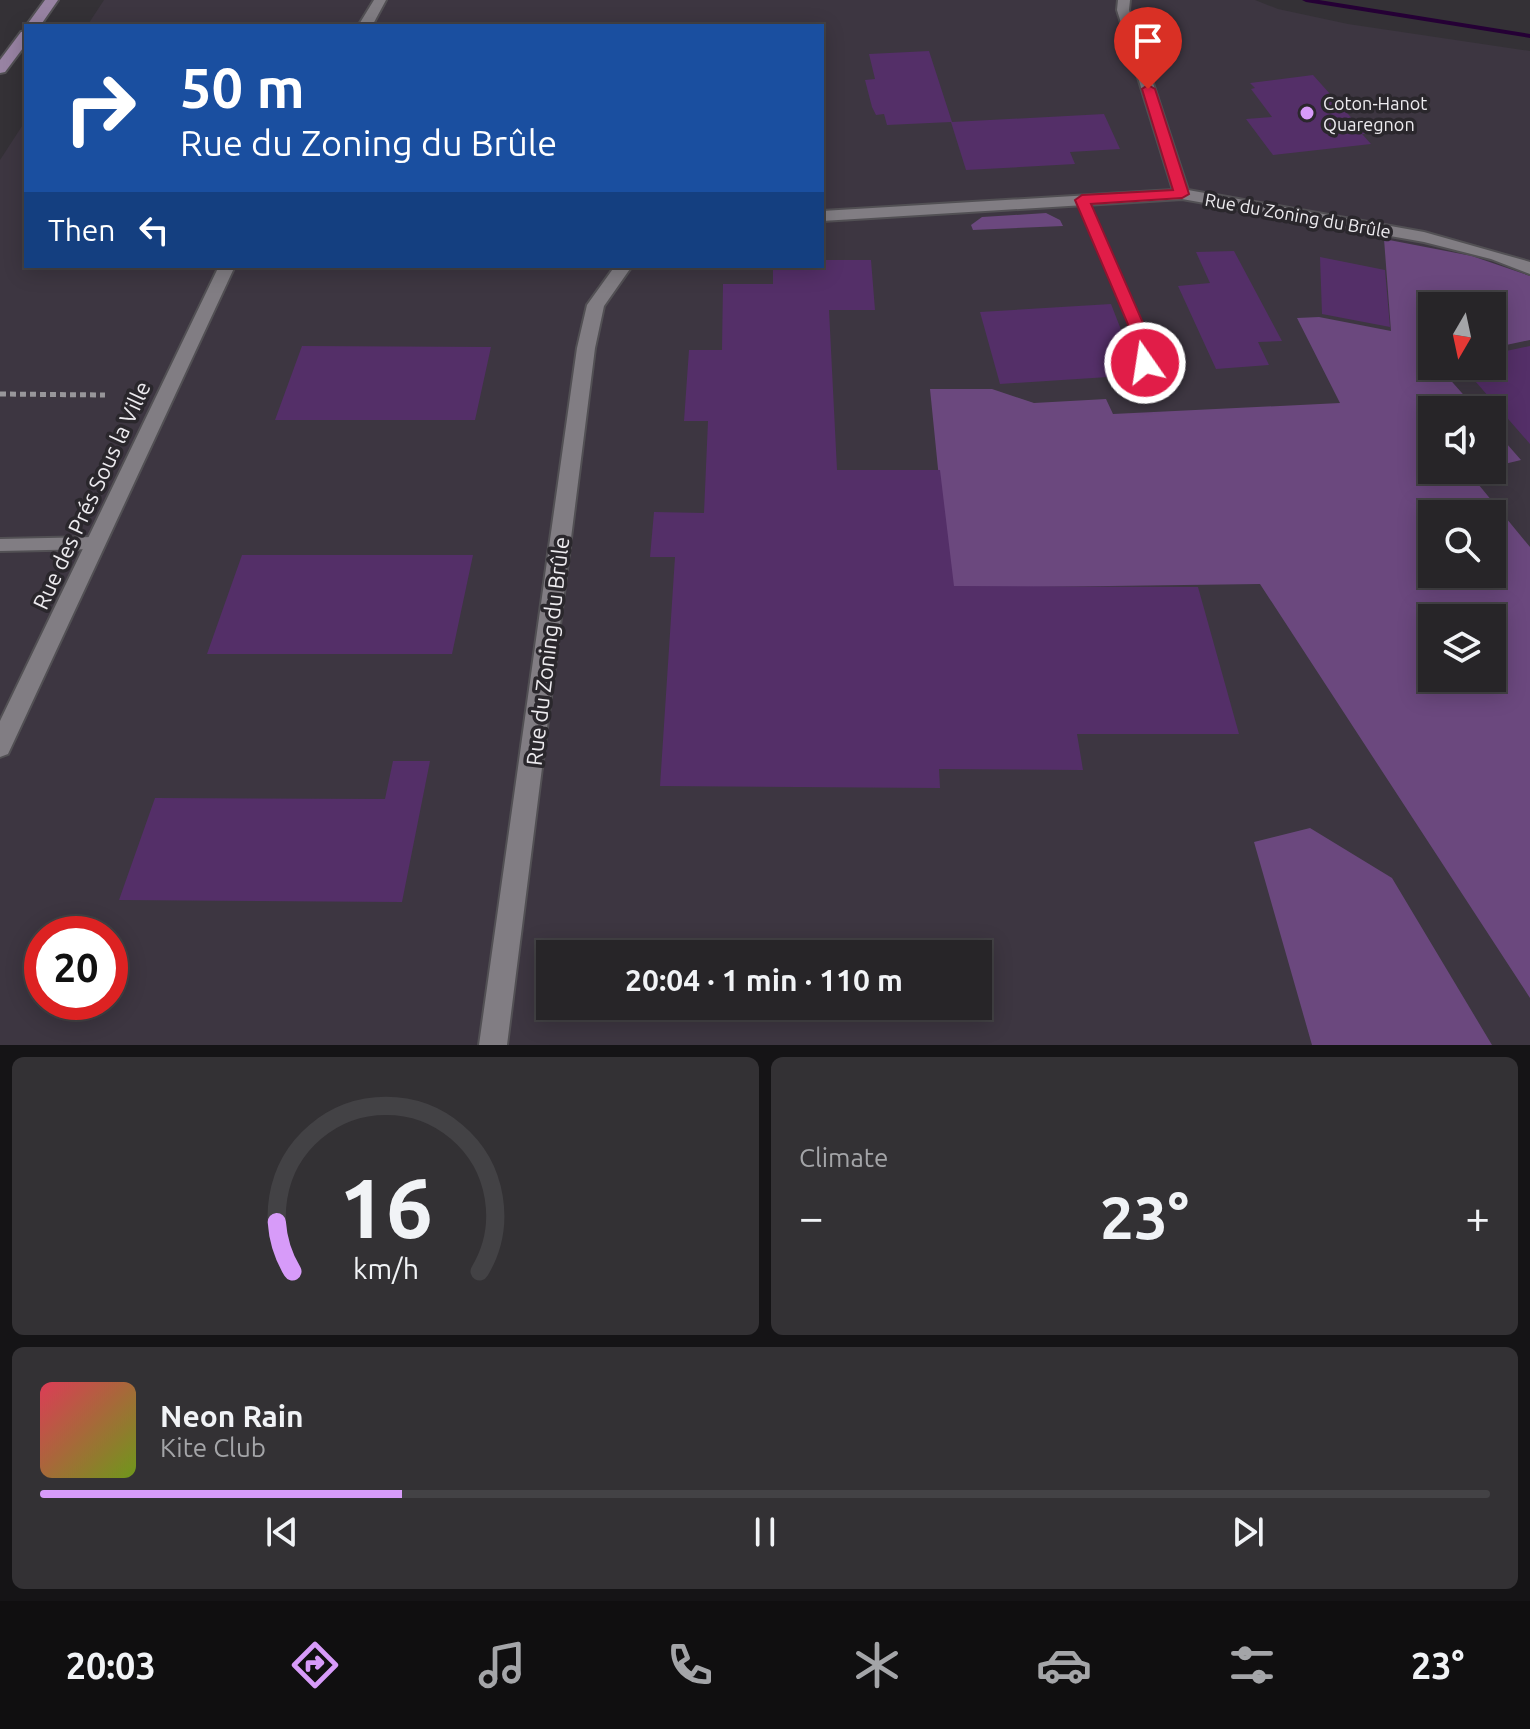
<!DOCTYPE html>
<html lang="en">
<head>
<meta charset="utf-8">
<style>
	body { margin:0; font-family:Ubuntu,sans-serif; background:#333134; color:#f1f3f6; height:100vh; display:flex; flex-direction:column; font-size:30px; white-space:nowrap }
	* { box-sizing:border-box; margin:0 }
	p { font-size:26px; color:#a4a5a8 }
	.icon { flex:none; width:44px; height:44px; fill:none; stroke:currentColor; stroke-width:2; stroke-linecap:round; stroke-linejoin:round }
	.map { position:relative; height:1045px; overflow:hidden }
	.details { display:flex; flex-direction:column; gap:12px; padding:12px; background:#151416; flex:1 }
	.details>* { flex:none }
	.banner { position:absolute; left:24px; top:24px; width:800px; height:244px; border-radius:0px; box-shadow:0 4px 20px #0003,0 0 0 2px #434245; background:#1a4fa0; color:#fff; overflow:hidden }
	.needle { width:52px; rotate:189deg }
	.controls { position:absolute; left:1418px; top:292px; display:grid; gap:16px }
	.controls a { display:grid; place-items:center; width:88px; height:88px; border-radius:0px; background:#272528; box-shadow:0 4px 20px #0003,0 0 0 2px #434245; font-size:40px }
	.speed { position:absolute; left:24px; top:916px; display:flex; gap:16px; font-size:40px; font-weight:700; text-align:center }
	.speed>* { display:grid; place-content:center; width:104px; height:104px; border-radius:50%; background:#272528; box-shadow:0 4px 20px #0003,0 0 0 2px #434245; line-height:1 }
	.speed .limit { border:12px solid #d22; background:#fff; color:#111 }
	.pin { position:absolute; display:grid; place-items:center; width:68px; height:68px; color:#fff; margin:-82px -34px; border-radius:50% 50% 50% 0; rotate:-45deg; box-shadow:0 0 8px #0007 }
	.pin .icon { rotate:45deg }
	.me { position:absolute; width:88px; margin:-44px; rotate:347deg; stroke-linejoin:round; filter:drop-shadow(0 0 6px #0008) }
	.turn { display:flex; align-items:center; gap:28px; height:168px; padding:0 24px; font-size:36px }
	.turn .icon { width:104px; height:104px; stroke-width:2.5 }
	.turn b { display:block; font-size:56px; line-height:68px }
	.then { display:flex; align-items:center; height:76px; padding:0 24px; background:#0003; gap:16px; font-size:30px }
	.big { font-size:60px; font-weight:700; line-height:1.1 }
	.details .card { flex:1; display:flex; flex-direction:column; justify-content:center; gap:12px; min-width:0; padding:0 28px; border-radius:12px; background:#333134 }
	.details .dial { align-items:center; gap:0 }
	.dial svg { height:208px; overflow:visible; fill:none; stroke:#434245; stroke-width:7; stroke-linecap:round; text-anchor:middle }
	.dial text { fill:#f1f3f6; stroke:none }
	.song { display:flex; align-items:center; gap:24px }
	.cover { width:96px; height:96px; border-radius:12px; background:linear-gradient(135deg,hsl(350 70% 55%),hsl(80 70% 35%)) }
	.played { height:8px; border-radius:4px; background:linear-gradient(90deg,#d79bf9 25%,#434245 25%) }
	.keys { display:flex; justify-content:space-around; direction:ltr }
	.heat { display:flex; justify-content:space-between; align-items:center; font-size:44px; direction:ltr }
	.details .tiles { flex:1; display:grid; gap:12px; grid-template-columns:1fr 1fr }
	.card:last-child { grid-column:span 2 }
	.trip { position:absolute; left:536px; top:940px; width:456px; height:80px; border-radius:0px; background:#272528; box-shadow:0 4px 20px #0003,0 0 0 2px #434245; font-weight:700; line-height:80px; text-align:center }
	.tabs { display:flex; height:128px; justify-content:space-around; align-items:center; background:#100f10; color:#a4a5a8 }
	.tabs .icon { width:56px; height:56px }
	.tabs .active { color:#d79bf9 }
	.tabs b { font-size:36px; color:#f1f3f6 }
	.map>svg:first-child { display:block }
</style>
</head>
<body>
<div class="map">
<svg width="1530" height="1045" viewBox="0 0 1530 1045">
	<rect width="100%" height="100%" fill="#343136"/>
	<path fill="#3d3641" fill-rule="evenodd" d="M104,0H1255L1278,9L1348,24L1530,51V1045H0V160L26,120V266H822V26H87ZM1432,306H1492V366H1432ZM1432,410H1492V470H1432ZM1432,514H1492V574H1432ZM1432,618H1492V678H1432ZM42,934H110V1002H42ZM550,954H978V1006H550Z"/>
	<path fill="#6b487e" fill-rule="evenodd" d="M1046,213L1060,220L1063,226L973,230L971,225L982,217Z
		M1384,239L1472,256L1530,276V340L1492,348V306H1432V366H1438L1477,410H1432V470H1479L1469,473L1530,547V998L1260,584L950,588L930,389H992L1034,403L1106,399L1113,414L1340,403L1297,318L1319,317L1391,331ZM1432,514H1492V574H1432ZM1432,618H1492V678H1432Z
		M1492,427L1521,460L1492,467Z
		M1310,828L1392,878L1492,1045H1312L1254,842Z"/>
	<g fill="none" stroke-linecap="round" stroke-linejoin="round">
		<path fill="#250035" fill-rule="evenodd" d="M1302,0H1319L1530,34V38L1306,2Z"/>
	</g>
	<path fill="#542f68" d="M929,51L952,122L1104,114L1120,149L1070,152L1075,164L966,170L951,122L887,125L884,114L876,115L872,107L865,80L875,79L869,54Z
		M1313,75L1366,134H1362L1371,144L1273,155L1246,119L1272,117L1251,89L1255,88L1250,83Z
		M1234,251L1282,341L1258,342L1269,365L1216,369L1178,286L1210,283L1196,252Z
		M1320,257L1385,270L1390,327L1322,314Z
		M822,260H871L875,310H829L837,470H940L954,586L1198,587L1239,734H1077L1083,770L939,769L940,788L660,786L675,557H650L654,512L704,513L708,421H684L689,350H722L723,284H773V266H822Z
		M1111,304L1132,358L1127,364L1139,375L1000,384L980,312Z
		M302,346L491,347L475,420H275Z
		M1530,346V444L1462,366H1492V354Z
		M242,555H473L452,654H207Z
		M393,761H430L402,902L119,900L155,798L385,799Z"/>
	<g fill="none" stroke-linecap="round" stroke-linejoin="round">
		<defs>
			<path id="lane" d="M1082,196L1087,200L1155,355L1149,366L1136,369L1130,364L1132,361L1141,359L1143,355L1077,200Z
				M94,537L99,539L101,543L99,547L94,549L0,551V539Z"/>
			<path id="street" d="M374,0H386L372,26H358Z
				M1118,0H1130L1129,10L1188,190L1424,232L1530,262V274L1491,259L1424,242L1182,199L822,221V211L1173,190L1117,10Z
				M219,266H235L8,754L0,757V721Z
				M615,266H632L604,306L595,348L507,1045H479L577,348L587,305Z"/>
			<path id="secondary" d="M45,0H58L40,26H26Z
				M26,31V44L5,72L0,73V60L21,32Z"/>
		</defs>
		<use href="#lane" stroke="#525054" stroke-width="4"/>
		<use href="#street" stroke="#525054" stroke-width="4"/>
		<use href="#secondary" stroke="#525054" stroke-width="4"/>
		<path stroke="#98969a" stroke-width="5" stroke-dasharray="6 4" stroke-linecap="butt" d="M0,394L105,395"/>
		<use href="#lane" fill="#817d83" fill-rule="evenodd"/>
		<use href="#street" fill="#817d83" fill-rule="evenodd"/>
		<use href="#secondary" fill="#9883a3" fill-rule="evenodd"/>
	</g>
	<path fill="#e11d48" stroke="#92132f" stroke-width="2" d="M1148,85L1155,89L1189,194L1182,198L1091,204L1157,355L1151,367L1145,369L1137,363L1141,355L1075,200L1082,195L1173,190L1142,89Z"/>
	<circle fill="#d79bf9" stroke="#2a272c" stroke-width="3" cx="1307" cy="113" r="8"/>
	<g text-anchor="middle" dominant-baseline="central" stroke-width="7" stroke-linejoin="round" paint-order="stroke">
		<g font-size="18" fill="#edebef" stroke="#2a272c" text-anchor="start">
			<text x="1323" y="103">Coton-Hanot<tspan x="1323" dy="21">Quaregnon</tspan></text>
		</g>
		<g font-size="18" fill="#edebef" stroke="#2a272c">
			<text transform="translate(1298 215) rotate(10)">Rue du Zoning du Brûle</text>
		</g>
		<g font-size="22" fill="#edebef" stroke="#2a272c">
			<text transform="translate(91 495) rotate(-65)">Rue des Prés Sous la Ville</text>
			<text transform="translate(547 651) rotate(-83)">Rue du Zoning du Brûle</text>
		</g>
	</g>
</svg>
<div class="controls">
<a><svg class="needle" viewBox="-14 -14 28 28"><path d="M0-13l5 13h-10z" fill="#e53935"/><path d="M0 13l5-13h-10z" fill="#a4a5a8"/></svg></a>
<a><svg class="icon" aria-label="sound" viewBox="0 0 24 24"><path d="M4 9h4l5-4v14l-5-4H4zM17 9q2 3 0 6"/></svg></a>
<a><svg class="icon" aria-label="search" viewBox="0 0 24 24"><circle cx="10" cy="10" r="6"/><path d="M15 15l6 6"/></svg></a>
<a><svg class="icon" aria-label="layers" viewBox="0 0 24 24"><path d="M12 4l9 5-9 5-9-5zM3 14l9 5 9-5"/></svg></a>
</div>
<div class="speed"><div class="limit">20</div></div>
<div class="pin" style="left:1148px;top:89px;background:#d93025"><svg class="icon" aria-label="arrive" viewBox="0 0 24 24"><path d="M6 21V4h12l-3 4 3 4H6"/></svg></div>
<svg class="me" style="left:1145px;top:363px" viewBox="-20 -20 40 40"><circle r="17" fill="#e11d48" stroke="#fff" stroke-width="3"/><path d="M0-11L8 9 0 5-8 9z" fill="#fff"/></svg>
<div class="trip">20:04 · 1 min · 110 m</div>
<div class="banner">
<div class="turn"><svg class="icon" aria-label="right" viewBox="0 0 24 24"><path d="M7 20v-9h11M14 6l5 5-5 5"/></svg><div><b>50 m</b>Rue du Zoning du Brûle</div></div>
<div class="then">Then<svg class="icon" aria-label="left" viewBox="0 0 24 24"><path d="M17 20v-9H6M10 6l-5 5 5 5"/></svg></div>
</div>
</div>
<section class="details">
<div class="tiles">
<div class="card dial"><svg viewBox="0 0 100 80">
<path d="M14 69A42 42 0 1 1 86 69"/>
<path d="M14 69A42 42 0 0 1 8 50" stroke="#d79bf9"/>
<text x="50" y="56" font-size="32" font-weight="700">16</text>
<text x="50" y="72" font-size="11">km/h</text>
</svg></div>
<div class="card"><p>Climate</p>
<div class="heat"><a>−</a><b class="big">23°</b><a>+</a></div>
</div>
<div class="card">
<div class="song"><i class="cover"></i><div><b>Neon Rain</b><p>Kite Club</p></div></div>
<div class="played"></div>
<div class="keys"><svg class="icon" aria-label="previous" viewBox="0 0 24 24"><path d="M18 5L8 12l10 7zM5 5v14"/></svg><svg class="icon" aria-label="pause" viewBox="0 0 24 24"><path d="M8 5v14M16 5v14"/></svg><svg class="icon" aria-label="next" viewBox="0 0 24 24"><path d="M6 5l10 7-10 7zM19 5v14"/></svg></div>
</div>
</div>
</section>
<nav class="tabs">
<b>20:03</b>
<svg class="icon active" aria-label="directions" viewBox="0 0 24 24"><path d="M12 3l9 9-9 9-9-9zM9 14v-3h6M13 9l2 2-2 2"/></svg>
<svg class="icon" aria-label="music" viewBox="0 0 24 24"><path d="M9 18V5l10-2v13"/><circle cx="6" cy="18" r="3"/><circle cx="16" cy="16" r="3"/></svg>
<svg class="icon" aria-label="phone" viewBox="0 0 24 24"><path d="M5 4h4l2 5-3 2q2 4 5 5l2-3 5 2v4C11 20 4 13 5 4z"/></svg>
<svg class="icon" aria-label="climate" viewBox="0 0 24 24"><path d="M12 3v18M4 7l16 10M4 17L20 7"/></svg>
<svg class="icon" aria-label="car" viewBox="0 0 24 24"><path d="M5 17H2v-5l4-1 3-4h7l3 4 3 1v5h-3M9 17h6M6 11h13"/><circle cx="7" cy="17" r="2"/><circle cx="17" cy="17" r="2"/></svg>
<svg class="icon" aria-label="filters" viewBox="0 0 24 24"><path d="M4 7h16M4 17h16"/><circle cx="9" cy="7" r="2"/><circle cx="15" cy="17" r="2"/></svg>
<b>23°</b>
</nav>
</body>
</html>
